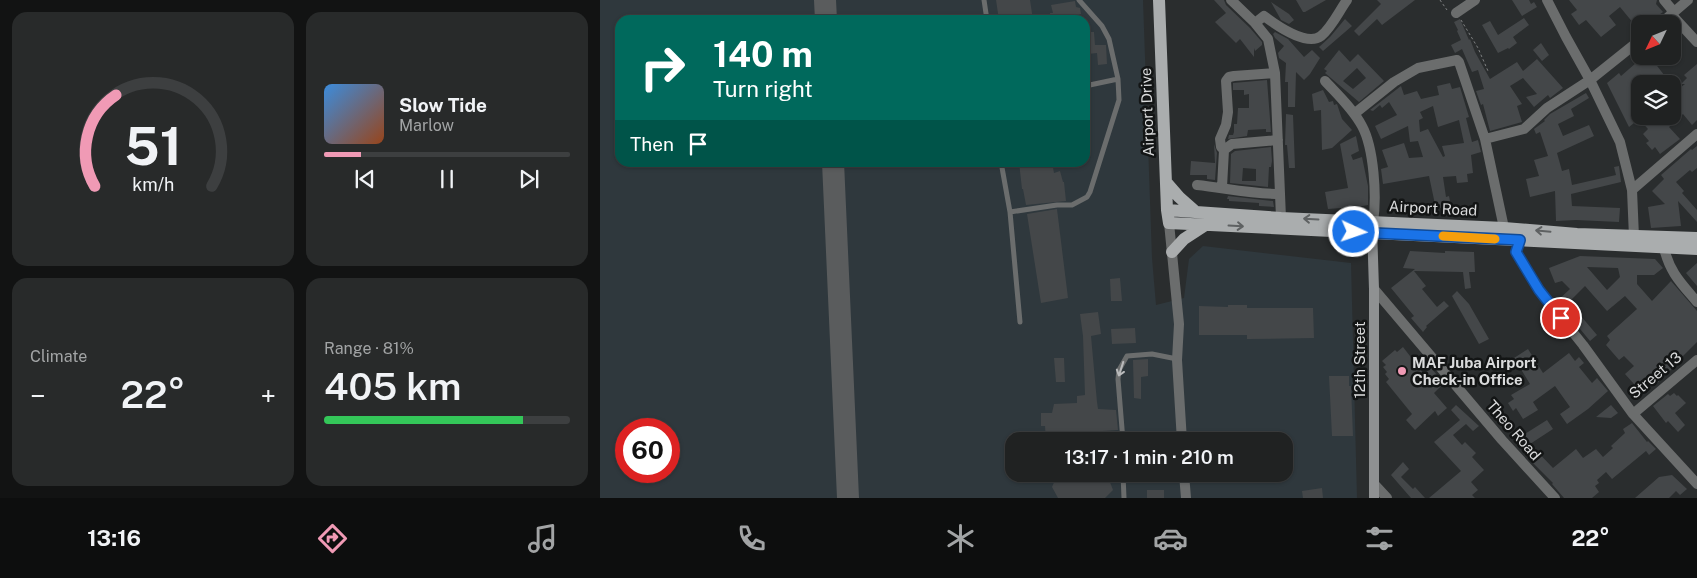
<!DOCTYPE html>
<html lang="en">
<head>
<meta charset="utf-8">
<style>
	body { margin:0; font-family:"Public Sans",sans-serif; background:#282a2a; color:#f1f3f6; height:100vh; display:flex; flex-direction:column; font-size:19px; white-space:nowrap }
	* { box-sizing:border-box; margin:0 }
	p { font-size:16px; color:#a2a4a5 }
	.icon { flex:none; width:28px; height:28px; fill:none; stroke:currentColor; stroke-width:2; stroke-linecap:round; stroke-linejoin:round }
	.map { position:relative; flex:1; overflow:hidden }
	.panel { display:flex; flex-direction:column; gap:12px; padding:12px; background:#121313; width:600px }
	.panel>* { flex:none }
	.top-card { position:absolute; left:15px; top:15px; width:475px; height:152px; border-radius:15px; box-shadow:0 1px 4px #0004,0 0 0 1px #3d3f40; background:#00695c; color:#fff; overflow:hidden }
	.needle { width:32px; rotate:227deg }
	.fabs { position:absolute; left:1031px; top:15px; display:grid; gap:10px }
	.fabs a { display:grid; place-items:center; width:50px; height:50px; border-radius:10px; background:#202222; box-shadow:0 1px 4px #0004,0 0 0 1px #3d3f40; font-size:25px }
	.speed { position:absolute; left:15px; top:418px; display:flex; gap:10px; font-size:25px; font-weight:700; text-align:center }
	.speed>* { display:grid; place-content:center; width:65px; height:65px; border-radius:50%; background:#202222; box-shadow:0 1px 4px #0004,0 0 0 1px #3d3f40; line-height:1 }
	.speed .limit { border:8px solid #d22; background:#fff; color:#111 }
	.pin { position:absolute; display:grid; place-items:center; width:42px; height:42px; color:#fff; margin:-21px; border:2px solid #fff; border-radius:50%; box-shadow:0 1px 5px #0007 }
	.me { position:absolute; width:55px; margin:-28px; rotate:93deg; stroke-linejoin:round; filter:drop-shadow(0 0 4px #0008) }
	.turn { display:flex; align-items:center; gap:18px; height:105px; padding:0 15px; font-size:22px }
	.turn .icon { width:65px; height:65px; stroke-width:2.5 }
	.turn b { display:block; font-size:35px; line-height:42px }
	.then { display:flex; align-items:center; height:48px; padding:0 15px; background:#0003; gap:10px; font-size:19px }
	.big { font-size:38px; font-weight:600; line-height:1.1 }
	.panel .card { flex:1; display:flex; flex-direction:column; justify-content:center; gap:8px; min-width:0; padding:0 18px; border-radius:15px; background:#282a2a }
	.panel .dial { align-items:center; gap:0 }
	.dial svg { height:130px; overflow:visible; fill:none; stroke:#3d3f40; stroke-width:7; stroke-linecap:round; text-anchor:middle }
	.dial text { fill:#f1f3f6; stroke:none }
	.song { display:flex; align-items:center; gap:15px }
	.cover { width:60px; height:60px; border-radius:8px; background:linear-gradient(135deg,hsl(210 70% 55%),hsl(20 70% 35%)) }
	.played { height:5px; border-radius:2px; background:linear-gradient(90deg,#f09ab5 15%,#3d3f40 15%) }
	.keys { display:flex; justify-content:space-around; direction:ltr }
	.heat { display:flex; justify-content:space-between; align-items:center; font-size:28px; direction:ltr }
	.charge { height:8px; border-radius:4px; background:linear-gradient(90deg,#34c759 81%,#3d3f40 0) }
	.panel .tiles { flex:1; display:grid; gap:12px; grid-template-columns:repeat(2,1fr) }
	.trip { position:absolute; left:405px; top:432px; width:288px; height:50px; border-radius:15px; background:#202222; box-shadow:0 1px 4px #0004,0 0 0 1px #3d3f40; font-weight:600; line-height:50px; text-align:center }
	.tab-bar { display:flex; height:80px; justify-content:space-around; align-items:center; background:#0d0e0e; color:#a2a4a5 }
	.tab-bar .icon { width:35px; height:35px }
	.tab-bar .selected { color:#f09ab5 }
	.tab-bar b { font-size:22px; color:#f1f3f6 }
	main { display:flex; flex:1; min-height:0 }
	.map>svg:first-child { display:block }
</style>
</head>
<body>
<main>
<section class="panel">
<div class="tiles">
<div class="card dial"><svg viewBox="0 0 100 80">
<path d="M14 69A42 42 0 1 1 86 69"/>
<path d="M14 69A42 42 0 0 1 27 13" stroke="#f09ab5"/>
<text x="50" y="56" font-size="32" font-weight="700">51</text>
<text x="50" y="72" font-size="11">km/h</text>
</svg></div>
<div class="card">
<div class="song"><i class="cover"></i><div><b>Slow Tide</b><p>Marlow</p></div></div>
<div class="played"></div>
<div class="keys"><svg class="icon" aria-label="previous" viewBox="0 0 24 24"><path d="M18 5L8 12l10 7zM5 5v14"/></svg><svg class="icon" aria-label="pause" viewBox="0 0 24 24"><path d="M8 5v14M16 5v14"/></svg><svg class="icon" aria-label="next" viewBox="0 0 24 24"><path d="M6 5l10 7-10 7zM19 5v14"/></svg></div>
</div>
<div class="card"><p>Climate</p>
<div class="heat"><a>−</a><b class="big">22°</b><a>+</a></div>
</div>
<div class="card"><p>Range · 81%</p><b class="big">405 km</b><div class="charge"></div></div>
</div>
</section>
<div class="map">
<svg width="1097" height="498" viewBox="0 0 1097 498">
	<rect width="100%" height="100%" fill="#2a2d2e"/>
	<path fill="#2f383d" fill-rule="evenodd" d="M0,0H543L552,258L556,305L584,298L589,259L603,246L751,263L757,498H0ZM20,20H485V162H20ZM26,429H69V471H26ZM414,441H684V474H414Z"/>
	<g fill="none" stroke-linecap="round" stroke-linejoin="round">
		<path stroke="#5a5c5d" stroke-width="22" d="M225,0L226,20
			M233,162L248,498"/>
	</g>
	<path fill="#444749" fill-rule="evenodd" d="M396,0H430L433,20H399Z
		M614,0H624L626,5L650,28L662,42V45L655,51L654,48V57L640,39L636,43L615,22L626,13Z
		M696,0H726L705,12H703Z
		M777,0H815L782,25L777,19L759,36L754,31L781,4Z
		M912,0H929L931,4L934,2L937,7L922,16Z
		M969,0H1057L1056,4L1063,12L1048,23L1042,17L1034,24L1020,7L1009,16L1016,25L1001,37L986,20L979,25L971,14L977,10Z
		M475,1L476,7L480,8L481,14L451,20L450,13H453L451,5Z
		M671,2L689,14L694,20L689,24L681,20Z
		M924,18L929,25L913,37L917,43L909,49L908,48L898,53L882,25L890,21L898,35Z
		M745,19L752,26L723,51L719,47L730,37Z
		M860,19L869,40L870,39L875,52L890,79L917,62L923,71L937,59L963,88L950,98L948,95L934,107L926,97L937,94L923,78L910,86L922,104L917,106L922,122L890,131L883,104L881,105L876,91L884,89L878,70L872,72L862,49L855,53L851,45L861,40L857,31L858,30L854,22Z
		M487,32H494L495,45H506L507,64L498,65L497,53L488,54Z
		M675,32L688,39L704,57L712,50L720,58L710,74L704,80L696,72L695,107H688V82H685L686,63L679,58L678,53L684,46L675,38L673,34Z
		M941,43L949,55L942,61L933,50Z
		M739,50L750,62L758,54L784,81L759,102L725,73L727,71L724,69ZM757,68L766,78L753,89L743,81Z
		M1044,56L1048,61L1051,58L1071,84H1040V116H1060L1065,122L1072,116V94L1085,84H1081L1087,78L1084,75L1097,64V120L1092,125L1083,114L1069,127L1080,139L1060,154L1055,147L1052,150L1046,143L1049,141L1043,134L1048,129L1039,119L1029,127L1007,83L1019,73L1021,76Z
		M667,80L671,132H666V129L648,130L647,136L628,139L629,135H633L634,132V124H637L638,108H649V94L644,95V90H633V83Z
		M850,83L852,89L860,87L869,117L866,118L872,142L878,140L881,152L871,155L873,173L867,174L868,182L857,183L856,176L843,177L846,197L849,196L851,206L836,209L829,176L783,184L781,169L788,167L782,150L804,143L809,158L823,157L818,141L810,142L808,126L781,139L775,126L797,115L789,102L782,108L780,105L773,111L770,110L801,86L804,95L817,91L821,99L839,95L837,86ZM833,106L838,127L859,120L864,143L842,146L845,156L843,157L828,129L820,132L819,120L823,118L820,112Z
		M723,90L729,102L733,101L734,105L737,104L742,119L752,130L732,148L722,150L721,110L714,111L712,94Z
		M986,93L989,98L971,109L974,116L958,124L963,136L989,125L994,136L957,153L962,171L969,169L972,185L1016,175L1014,167L1019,166L1021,182L971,194L972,206L1020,208L1019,222L976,220L956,221L955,191L930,197L926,179L939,176L934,160L948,156L940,132L936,134L934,129L945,121L944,120L950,114Z
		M686,114L693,115L695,168H689L687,145H685Z
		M756,136L759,151L751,155L753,160L762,157L768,186V205L741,210V208L728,209L725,192L748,188L740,144Z
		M614,144L617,153L615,180L607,179V175H590L591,161L615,163Z
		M1097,146V168L1092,172L1090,170L1076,182L1084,191L1082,193L1097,210V222L1078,201L1081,226L1051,228L1048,207L1065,204L1052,191L1064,179L1061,175L1091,149L1092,150Z
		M671,147L672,161L671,167H669L668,187L630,183L631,154L635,151ZM643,168L656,169V181H642Z
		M419,162H452L454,173L460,171L463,182H464L466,201L426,205L423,189H422Z
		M628,196L673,201L674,207L659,206V203L629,201V199H627Z
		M457,209L468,298L441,303L427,214Z
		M810,251L845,253V251L874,252L875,272H869L871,288L865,289L863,272L814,271L826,286L822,289L837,307L844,301L849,306L826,326L827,327L823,332L811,318L814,316L791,288L815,269L803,268Z
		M980,256L1055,259L1063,268L1054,275H1037V284L1052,301L1071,281L1097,311V342L1077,362L1078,363L1056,384L1054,381L1042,393L1025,374L1034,366L1024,356L1019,360L1006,345L1010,340L1007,336L1037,309L1025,296L1007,311L985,286L969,302L997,335L990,341L971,318L973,316L957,301L970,289L962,281L955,283L949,268ZM987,267L1018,268L1020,277L1007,290Z
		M1097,263V286L1086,273Z
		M520,278L522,301H511L510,279Z
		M857,291L869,304L889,339L879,344L852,296Z
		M628,305H647V308H713L714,338L647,339V335H599V306L628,307Z
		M498,312L501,334L491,336L497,402L498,409L516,410L518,430L503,431L509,441H446L445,426H441V413H452L454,404L477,403V396L485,395L483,336L480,314Z
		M535,328L536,343L512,344L511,329Z
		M803,347L824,374L831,368L844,383L834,393L847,408L838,416L835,411L815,430L806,420L812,414L786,382L789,379L785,374L787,372L783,367L786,365L782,361L795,350L797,352Z
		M928,349L943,373L969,353L975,361L979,357L984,363L979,367L992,383L997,378L1008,391L988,409L967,424L960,414L970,407L955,386L933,402L938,410L923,419L916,408L913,411L908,403L914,399L911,395L930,384L914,358Z
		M454,358H464L465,382H456Z
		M548,359V376L541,377V399L534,398L533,360Z
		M729,376H749V386H751L753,436H732Z
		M1074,393L1077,396L1078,395L1086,403L1075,413L1085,425L1078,432L1068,421L1066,423L1053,406L1068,394L1070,396Z
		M856,405L879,426L873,431L866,424L853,435L862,445L865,442L876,453L872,457L884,470L871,482L878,490L872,495L875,498H829L861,471L834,442L860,420L851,410Z
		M1011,405L1018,413L1011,418L996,417Z
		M947,420L953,429L930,444L953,468L976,449L983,458L996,449L1003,457L1013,448L1011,446L1025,433L1023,429L1032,423L1047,442L1048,441L1056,449L1049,455L1046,451L1012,479L1006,472L997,480L999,483L995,486L999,492L992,498H964L952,484L953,483L929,459L931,457L923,449L917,439Z
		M803,462L809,469L801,477L813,489L815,487L825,498H811L791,475Z
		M455,474H509L508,477L513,490L505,498H458L452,487L456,478Z
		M1072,475L1087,489L1080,495L1076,491L1069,498H1035L1059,477Z
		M722,488L723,498H703L702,491Z
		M547,490H564V498H547Z"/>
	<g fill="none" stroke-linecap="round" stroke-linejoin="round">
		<path stroke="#808283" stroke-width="1" stroke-dasharray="2.5 2.5" stroke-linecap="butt" d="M840,0L847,10
			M861,20L878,48L888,71"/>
		<path stroke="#6b6d6d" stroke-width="5" d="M384,0L387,20
			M485,86L518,79
			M401,162L410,212L420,322
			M410,212L457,205H472L487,197L490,192L519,100L518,79L509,39L502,26L479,0
			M523,441L518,379L519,370L527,356L552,354L577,359
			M523,474L524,498"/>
		<path stroke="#6b6d6d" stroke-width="10" d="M631,0L655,23L668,39L675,73L681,218
			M947,0L966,37L990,80L1020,142L1032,190L1034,237
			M1064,0L1074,12
			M856,13L875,0
			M1071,14L1097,42
			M655,23L664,16C676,25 707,47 721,36C732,27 739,11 747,0
			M1060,24L1088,0
			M725,81C738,95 753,109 762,126C774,148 777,197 773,222
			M754,114L794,82L818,68L857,60L859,62L885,139L904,228
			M885,139L924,129L947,108L990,80L1040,40
			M624,150L632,144L678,140
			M597,185C625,188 652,194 680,194
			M622,187L624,150L621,147L620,139L626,125L628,112L626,81L629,77L634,76L675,73
			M1032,190L1097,134
			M569,223L579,324L577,360L582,441
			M920,240L916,252L939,290L983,345L1033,414L1097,484
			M1064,248C1070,273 1081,283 1097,302
			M774,289L902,440L955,498
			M1033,414L1097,360
			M584,474L586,498
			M774,484L787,498"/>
		<path stroke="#8f9192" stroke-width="10" d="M772,227L774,289V498"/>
		<path stroke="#aaadae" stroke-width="12" d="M559,0L567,210L569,223L1097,249
			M566,182L579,197L596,212
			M567,210L681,218L904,228L977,234L1097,238
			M572,252L584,239L607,224"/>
	</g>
	<defs><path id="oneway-shaft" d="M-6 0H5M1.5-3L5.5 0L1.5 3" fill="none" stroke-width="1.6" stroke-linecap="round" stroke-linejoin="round" transform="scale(1.25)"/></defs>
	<g stroke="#5e6162">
		<use href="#oneway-shaft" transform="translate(711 219) rotate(-177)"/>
		<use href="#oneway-shaft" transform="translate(636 226) rotate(3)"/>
		<use href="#oneway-shaft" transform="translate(943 231) rotate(-175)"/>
	</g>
	<use stroke="#b9babb" href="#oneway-shaft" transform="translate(521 369) rotate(108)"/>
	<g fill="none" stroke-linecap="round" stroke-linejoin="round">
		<defs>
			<path id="route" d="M754,232L920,240L916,252L939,290L961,318"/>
		</defs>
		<use href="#route" stroke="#114b97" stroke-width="12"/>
		<use href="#route" stroke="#1a73e8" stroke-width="9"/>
		<path stroke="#f59e0b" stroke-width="9" d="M843,236L895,239"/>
	</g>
	<circle fill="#f09ab5" stroke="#131515" stroke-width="2" cx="802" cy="371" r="5"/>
	<g text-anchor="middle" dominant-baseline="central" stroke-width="5" stroke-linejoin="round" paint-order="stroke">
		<g font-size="15" fill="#dadbdc" stroke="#131515">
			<text transform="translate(547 112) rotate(-92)">Airport Drive</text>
			<text transform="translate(833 208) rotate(3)">Airport Road</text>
			<text transform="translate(759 360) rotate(-90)">12th Street</text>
			<text transform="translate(1055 375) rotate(-40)">Street 13</text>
			<text transform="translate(914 430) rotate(49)">Theo Road</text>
		</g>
		<g font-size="15" font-weight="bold" fill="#dadbdc" stroke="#131515" text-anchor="start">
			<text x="812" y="362">MAF Juba Airport<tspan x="812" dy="17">Check-in Office</tspan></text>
		</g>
	</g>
</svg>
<div class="fabs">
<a><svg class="needle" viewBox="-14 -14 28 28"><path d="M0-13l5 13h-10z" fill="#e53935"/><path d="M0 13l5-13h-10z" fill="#a2a4a5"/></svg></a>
<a><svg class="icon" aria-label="layers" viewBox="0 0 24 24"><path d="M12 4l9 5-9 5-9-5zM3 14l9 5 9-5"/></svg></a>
</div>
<div class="speed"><div class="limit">60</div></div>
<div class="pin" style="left:961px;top:318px;background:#d93025"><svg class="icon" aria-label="arrive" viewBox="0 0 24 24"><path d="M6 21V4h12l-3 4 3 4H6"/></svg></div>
<svg class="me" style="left:754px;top:232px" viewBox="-20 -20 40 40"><circle r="17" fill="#1a73e8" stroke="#fff" stroke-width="3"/><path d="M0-11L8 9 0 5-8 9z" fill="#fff"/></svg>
<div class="trip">13:17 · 1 min · 210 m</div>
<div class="top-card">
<div class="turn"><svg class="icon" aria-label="right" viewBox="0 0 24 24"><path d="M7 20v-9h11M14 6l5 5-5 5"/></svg><div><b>140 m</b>Turn right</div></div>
<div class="then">Then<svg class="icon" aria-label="arrive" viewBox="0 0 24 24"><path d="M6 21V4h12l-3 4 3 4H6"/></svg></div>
</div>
</div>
</main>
<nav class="tab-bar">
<b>13:16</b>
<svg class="icon selected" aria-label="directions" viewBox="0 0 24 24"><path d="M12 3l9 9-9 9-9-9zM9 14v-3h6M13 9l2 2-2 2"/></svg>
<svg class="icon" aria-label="music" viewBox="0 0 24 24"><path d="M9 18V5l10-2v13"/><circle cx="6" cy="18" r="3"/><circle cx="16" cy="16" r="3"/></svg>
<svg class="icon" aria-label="phone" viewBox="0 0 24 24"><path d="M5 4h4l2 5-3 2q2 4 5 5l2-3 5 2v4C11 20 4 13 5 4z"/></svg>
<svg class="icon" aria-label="climate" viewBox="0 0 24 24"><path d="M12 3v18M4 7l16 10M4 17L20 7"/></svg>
<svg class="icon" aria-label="car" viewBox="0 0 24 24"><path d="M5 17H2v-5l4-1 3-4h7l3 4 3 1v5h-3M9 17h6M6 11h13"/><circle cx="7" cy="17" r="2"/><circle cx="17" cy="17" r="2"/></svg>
<svg class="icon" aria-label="filters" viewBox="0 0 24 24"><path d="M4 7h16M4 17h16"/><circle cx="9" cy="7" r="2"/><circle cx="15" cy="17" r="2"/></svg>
<b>22°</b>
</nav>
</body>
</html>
